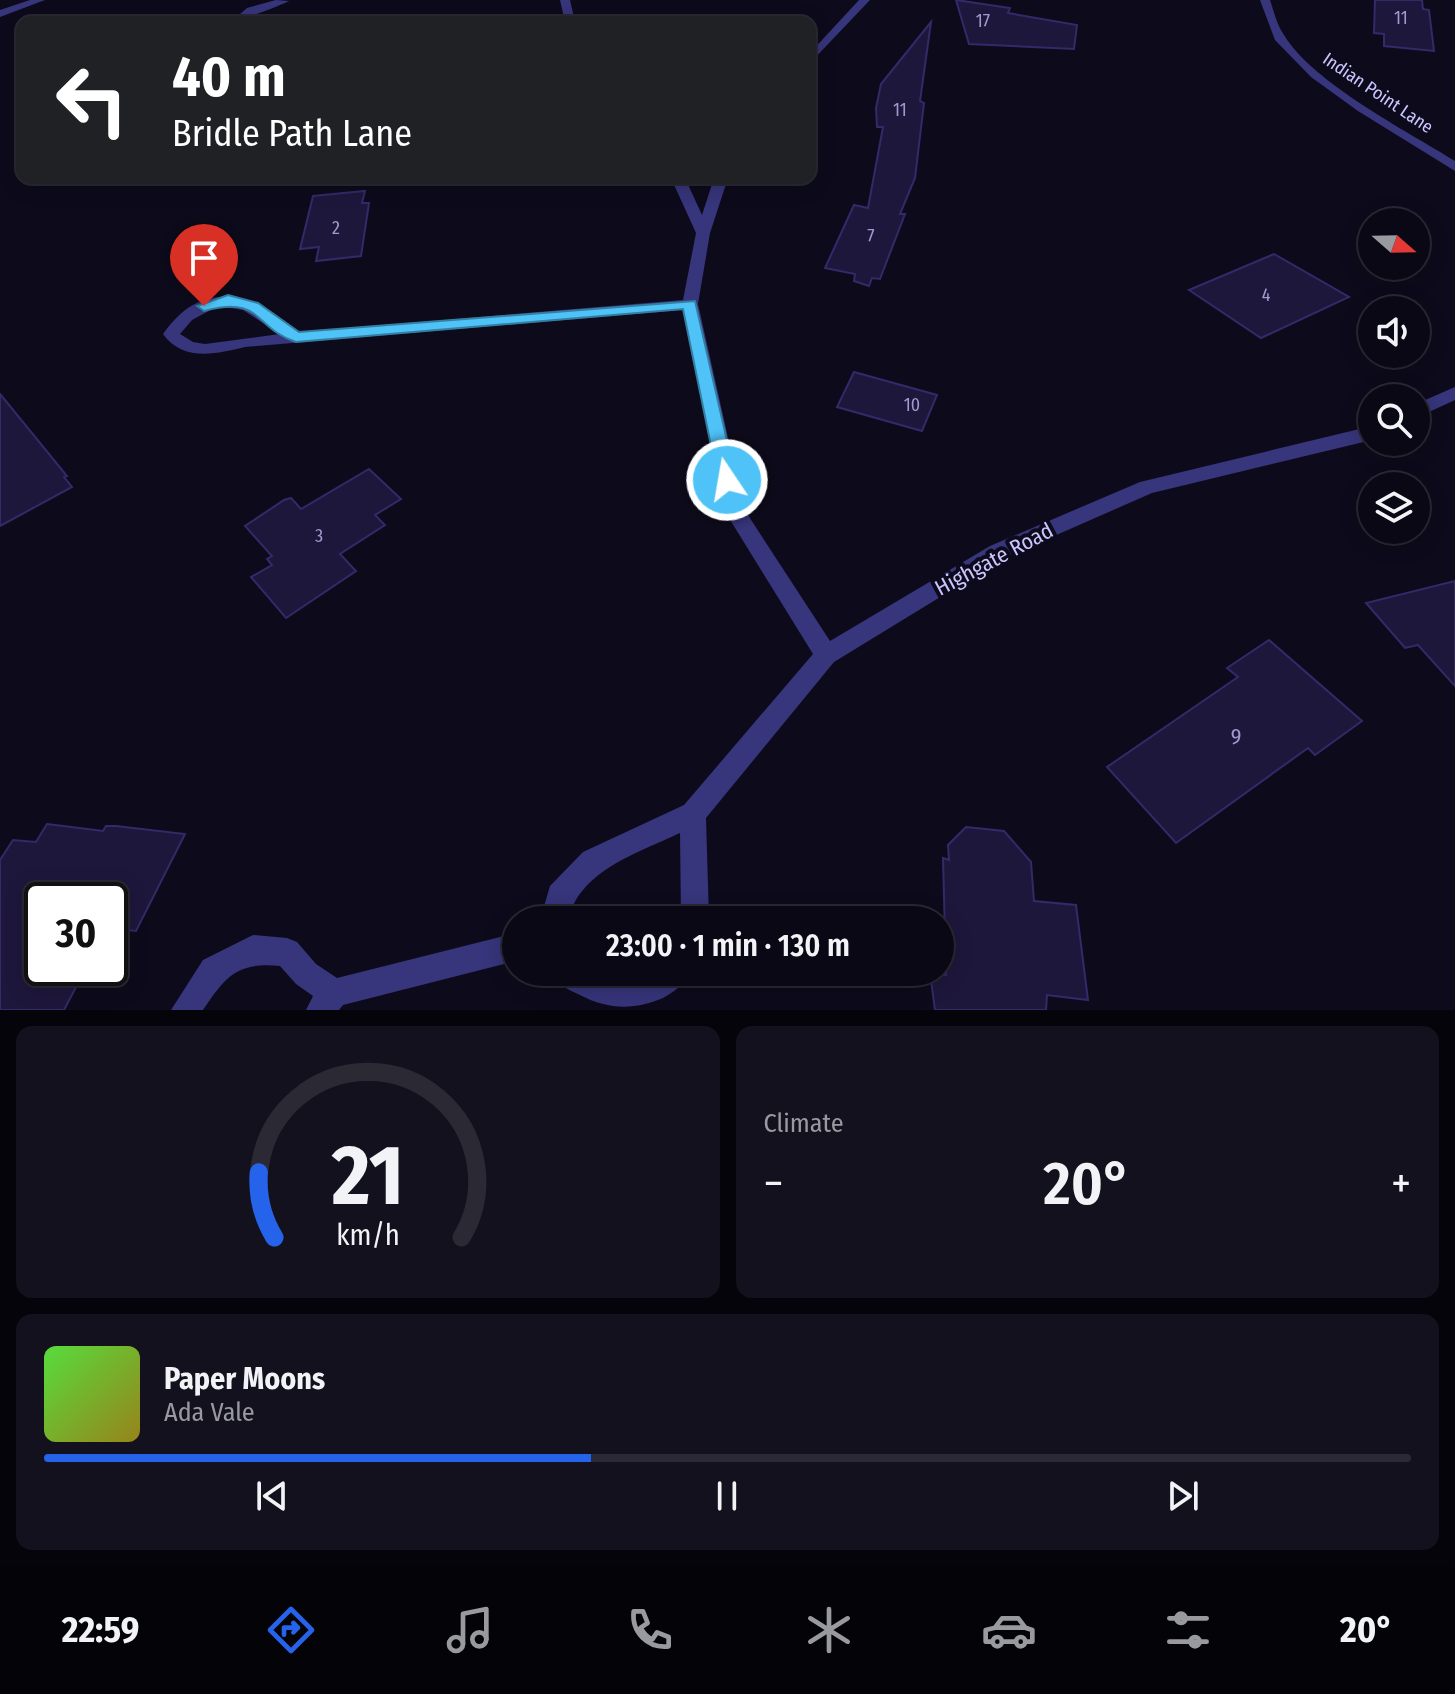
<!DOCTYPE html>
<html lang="en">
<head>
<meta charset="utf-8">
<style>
	body { margin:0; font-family:"Fira Sans Condensed",sans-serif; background:#13111d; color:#f1f3f6; height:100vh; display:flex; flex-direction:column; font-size:30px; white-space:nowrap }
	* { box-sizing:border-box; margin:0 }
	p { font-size:26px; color:#999aa0 }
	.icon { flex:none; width:44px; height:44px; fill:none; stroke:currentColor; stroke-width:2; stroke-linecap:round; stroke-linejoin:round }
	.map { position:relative; height:1010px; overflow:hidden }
	.details { display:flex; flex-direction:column; gap:16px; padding:16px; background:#06040b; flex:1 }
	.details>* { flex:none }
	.banner { position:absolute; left:16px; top:16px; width:800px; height:168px; border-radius:16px; box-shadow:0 4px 20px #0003,0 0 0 2px #2a2934; background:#202124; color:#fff; overflow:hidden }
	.needle { width:52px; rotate:110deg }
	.tools { position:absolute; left:1358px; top:208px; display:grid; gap:16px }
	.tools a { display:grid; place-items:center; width:72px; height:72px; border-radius:50%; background:#0a0814; box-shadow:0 4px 20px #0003,0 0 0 2px #2a2934; font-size:40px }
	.speed { position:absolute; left:24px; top:882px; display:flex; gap:16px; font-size:40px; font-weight:700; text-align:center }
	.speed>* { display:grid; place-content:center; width:104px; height:104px; border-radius:50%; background:#0a0814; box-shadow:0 4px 20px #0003,0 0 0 2px #2a2934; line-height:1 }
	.speed .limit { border:4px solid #111; border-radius:12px; background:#fff; color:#111 }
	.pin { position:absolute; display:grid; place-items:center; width:68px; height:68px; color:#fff; margin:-82px -34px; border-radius:50% 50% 50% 0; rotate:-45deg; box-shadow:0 0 8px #0007 }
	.pin .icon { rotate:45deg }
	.me { position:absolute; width:88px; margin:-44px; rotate:348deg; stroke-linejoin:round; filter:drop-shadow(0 0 6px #0008) }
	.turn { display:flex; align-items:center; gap:28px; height:168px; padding:0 24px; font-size:36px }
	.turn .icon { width:104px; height:104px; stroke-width:2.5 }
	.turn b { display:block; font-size:56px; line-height:68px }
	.big { font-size:60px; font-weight:600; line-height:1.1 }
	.details .tile { flex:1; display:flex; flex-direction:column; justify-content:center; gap:12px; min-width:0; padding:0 28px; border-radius:16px; background:#13111d }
	.details .dial { align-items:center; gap:0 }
	.dial svg { height:208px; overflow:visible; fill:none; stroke:#2a2934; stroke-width:7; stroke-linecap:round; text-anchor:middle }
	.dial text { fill:#f1f3f6; stroke:none }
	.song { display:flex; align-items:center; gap:24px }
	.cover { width:96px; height:96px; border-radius:12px; background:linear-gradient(135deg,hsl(110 70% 55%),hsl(50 70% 35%)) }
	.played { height:8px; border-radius:4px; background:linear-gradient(90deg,#2563eb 40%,#2a2934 40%) }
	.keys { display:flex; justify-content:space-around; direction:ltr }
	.heat { display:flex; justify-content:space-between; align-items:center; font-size:44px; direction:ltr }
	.details .tiles { flex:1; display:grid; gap:16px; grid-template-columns:1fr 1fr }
	.tile:last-child { grid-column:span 2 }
	.trip { position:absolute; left:502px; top:906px; width:452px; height:80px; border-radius:40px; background:#0a0814; box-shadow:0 4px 20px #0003,0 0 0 2px #2a2934; font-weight:600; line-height:80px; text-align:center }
	.dock { display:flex; height:128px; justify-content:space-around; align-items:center; background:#040308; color:#999aa0 }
	.dock .icon { width:56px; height:56px }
	.dock .active { color:#2563eb }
	.dock b { font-size:36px; color:#f1f3f6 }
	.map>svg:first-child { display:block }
</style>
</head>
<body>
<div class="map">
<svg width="1455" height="1010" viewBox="0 0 1455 1010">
	<rect width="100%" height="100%" fill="#0d0b1b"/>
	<path fill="#1e173c" stroke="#342969" stroke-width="2" d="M956,0L1010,8L1008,13L1077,25L1074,49L969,44Z
		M1375,0H1422L1423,9L1429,10L1434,51L1384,46V34L1374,33Z
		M931,22L920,101L924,103L915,178L900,214H905L880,279L872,278L869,286L854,281L855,274L825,268L854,205L868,208L883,127H877L876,108L881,84Z
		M365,191L362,203H369L361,256L316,261L319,247L300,249L313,196Z
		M1274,254L1349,297L1261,338L1189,290Z
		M854,372L937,395L922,431L837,407Z
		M0,394L67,476L64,477L72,487L0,526Z
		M369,469L401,499L375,515L385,525L340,554L356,571L286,618L251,577L272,565L267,559L272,556L245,526L284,500L291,498L301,509Z
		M1455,581V686L1418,645L1405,648L1366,603Z
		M1269,640L1362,721L1315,755L1308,748L1176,843L1107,767L1238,677L1227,668Z
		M47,824L103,831L106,826H116L185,834L136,931L110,928V900H42V968H86L64,1010H0V860L13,840L36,842Z
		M966,827L1004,831L1031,862L1034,901L1076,905L1088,1000L1047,995L1046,1010H935L930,973L946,975L943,858L949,860L948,845Z"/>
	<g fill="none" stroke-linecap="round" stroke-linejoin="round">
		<path fill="#37357b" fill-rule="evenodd" d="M30,0H45L0,17V10Z
			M276,0L289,1C282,5 237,22 231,22L247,8Z
			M560,0H570L575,22H565Z
			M859,0H870L810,63V53Z
			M1260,0H1270C1274,12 1277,25 1284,35C1313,83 1407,131 1455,161V171L1358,111L1311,77L1275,40Z
			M671,178H685L702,215L714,178H728L710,233L698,304L744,509L830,641L990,546L1140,482L1372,426V440L1152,493L1004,558L834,662L706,818L709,920H681L680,833C638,853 580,870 568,920H540L550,886L583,852L684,805L813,654L724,510L683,310L245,347C216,354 183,362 163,334C205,275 251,296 300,332L683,300L696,233ZM218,306L243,310L280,334L205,344L193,342L180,334L192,320Z
			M1455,387V400L1416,418V404Z
			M516,933V961L343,1005L339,1010H306L313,996L296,984L280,966C237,962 226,976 203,1010H171L203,960L253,935L287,938L297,942L316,964L337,978Z
			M552,972H595L622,981L640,979L652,972H689C684,985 675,991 663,998C634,1010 609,1010 580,995C567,989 557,985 552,972Z"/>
	</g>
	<path fill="#4fc3f7" stroke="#337fa1" stroke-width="2" d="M228,295L258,303L299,332L695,301L736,480L727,487L718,480L683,309L296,342C253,328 263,295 204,311L197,306Z"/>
	<g text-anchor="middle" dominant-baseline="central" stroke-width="8" stroke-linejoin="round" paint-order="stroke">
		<g font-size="18" fill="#a09ace">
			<text x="1401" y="18">11</text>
			<text x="983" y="21">17</text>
			<text x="900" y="110">11</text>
			<text x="336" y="228">2</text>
			<text x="871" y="236">7</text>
			<text x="1266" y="295">4</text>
			<text x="912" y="405">10</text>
			<text x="319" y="536">3</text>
		</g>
		<g font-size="18" fill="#cbc5ff" stroke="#0d0b1b">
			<text transform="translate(1378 93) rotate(34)">Indian Point Lane</text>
		</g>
		<g font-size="22" fill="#cbc5ff" stroke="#0d0b1b">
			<text transform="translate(994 559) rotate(-28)">Highgate Road</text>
		</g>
		<g font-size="22" fill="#a09ace">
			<text x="1236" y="736">9</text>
		</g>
	</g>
</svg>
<div class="tools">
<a><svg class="needle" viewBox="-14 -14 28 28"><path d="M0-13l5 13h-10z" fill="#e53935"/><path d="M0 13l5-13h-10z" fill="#999aa0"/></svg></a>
<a><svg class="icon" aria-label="sound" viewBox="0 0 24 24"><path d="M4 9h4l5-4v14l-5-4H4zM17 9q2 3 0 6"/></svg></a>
<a><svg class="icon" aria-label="search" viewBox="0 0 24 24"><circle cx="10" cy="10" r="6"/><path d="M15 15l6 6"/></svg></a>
<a><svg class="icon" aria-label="layers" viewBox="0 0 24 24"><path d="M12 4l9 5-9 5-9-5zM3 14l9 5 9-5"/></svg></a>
</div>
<div class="speed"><div class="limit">30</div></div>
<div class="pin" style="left:204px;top:306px;background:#d93025"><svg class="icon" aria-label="arrive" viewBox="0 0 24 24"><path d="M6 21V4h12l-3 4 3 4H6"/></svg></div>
<svg class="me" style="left:727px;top:480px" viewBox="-20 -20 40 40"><circle r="17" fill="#4fc3f7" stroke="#fff" stroke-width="3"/><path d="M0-11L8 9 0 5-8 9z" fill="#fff"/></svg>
<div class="trip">23:00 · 1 min · 130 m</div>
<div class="banner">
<div class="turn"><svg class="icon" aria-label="left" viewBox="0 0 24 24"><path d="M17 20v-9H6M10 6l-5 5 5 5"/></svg><div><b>40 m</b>Bridle Path Lane</div></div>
</div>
</div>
<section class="details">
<div class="tiles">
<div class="tile dial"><svg viewBox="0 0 100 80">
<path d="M14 69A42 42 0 1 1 86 69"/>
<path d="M14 69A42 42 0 0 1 8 44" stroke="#2563eb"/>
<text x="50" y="56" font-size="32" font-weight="700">21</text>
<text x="50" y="72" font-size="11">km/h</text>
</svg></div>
<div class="tile"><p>Climate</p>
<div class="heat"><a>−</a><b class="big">20°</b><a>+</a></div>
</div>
<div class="tile">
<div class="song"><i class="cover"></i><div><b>Paper Moons</b><p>Ada Vale</p></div></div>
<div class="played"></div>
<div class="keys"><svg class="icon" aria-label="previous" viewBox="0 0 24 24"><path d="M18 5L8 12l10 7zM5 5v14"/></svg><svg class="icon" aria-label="pause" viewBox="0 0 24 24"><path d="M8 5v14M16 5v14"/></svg><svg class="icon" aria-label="next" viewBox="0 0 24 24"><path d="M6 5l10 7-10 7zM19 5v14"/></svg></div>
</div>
</div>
</section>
<nav class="dock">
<b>22:59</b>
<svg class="icon active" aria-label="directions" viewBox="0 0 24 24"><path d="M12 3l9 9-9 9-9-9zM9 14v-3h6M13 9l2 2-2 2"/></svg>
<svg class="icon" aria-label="music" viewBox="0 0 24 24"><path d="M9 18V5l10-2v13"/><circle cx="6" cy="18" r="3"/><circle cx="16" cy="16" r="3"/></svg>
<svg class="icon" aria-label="phone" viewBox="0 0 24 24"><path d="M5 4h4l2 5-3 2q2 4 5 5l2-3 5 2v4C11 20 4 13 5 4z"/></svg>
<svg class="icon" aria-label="climate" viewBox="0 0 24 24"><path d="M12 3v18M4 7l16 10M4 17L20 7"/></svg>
<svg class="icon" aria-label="car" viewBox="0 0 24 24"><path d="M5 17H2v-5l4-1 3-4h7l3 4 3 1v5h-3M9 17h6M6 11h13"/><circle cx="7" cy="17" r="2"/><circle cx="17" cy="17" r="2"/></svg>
<svg class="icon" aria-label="filters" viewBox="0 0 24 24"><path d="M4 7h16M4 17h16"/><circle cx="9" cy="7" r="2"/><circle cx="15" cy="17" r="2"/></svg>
<b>20°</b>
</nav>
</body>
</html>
